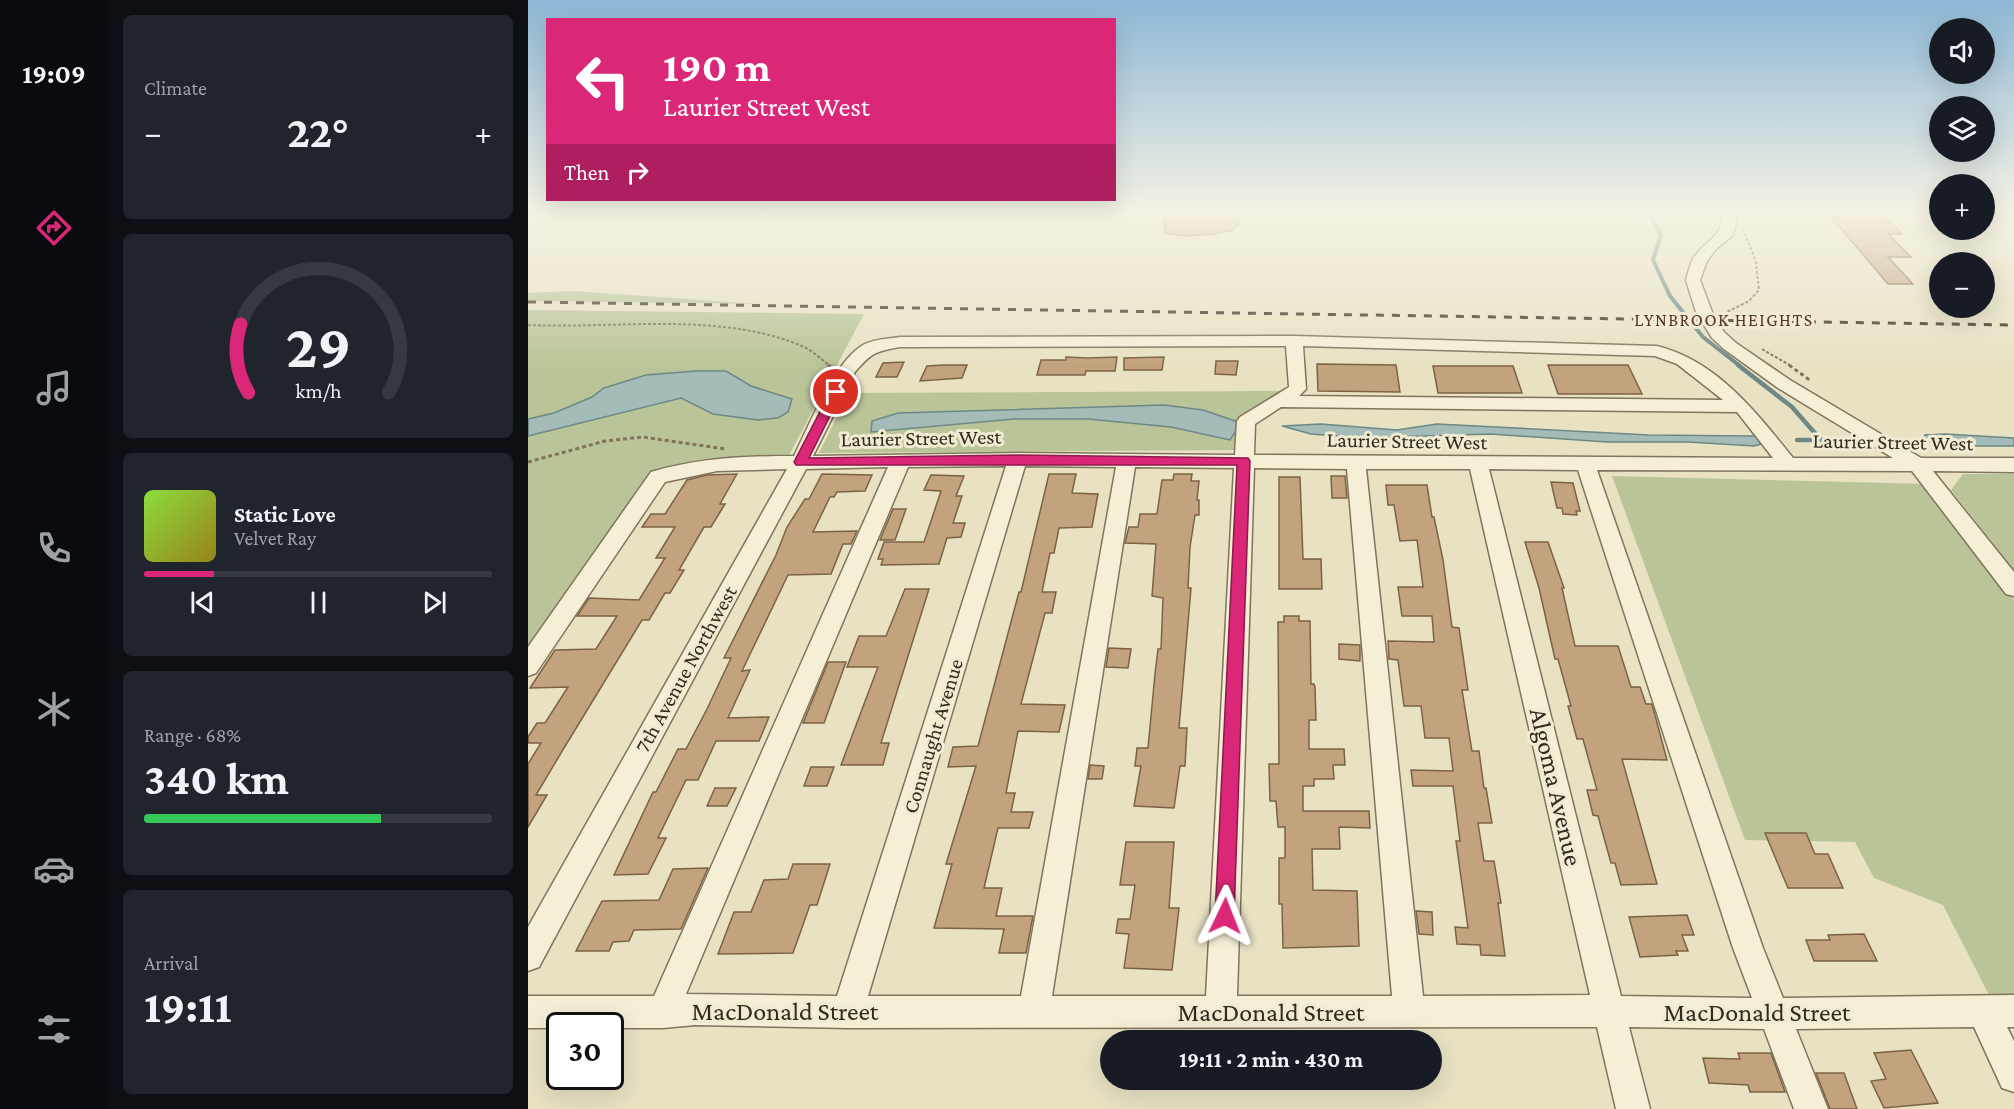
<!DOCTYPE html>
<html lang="en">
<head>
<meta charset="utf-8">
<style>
	body { margin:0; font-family:"Crimson Pro",serif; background:#20242c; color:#f1f3f6; height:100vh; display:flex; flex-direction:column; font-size:22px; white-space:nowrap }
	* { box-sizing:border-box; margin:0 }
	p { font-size:20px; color:#9ea1a6 }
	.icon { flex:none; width:33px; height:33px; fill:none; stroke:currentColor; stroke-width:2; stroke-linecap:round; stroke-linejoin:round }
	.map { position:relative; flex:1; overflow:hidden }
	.side { display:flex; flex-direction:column; gap:15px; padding:15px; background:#0d0f14; width:420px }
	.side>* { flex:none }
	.guide { position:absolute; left:18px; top:18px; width:570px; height:183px; border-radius:0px; box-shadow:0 6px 24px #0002; background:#db2777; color:#fff; overflow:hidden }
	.tools { position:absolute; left:1401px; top:18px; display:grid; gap:12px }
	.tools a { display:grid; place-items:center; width:66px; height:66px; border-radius:50%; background:#171b24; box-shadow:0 6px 24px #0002; font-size:30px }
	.speed { position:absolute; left:18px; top:1012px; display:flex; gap:12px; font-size:30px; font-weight:700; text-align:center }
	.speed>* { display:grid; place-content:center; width:78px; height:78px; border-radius:50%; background:#171b24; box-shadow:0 6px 24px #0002; line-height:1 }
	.speed .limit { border:3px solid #111; border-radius:9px; background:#fff; color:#111 }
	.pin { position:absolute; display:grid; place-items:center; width:51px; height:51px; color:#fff; margin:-26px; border:3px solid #fff; border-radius:50%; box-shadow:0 2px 6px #0007 }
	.me { position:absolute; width:66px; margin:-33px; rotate:2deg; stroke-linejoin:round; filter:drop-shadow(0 0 4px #0008) }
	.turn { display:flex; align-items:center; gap:21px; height:126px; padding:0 18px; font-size:27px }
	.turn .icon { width:78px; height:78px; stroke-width:2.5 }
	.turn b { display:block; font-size:42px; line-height:51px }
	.then { display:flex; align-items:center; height:57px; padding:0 18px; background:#0003; gap:12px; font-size:22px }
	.big { font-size:45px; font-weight:700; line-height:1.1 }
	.side .card { flex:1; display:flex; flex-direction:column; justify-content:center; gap:9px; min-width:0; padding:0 21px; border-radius:9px; background:#20242c }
	.side .dial { align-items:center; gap:0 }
	.dial svg { height:156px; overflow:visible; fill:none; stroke:#363941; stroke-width:7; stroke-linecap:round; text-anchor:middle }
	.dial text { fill:#f1f3f6; stroke:none }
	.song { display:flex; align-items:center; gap:18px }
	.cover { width:72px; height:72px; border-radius:9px; background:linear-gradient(135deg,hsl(90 70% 55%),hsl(50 70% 35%)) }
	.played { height:6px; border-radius:3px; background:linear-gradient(90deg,#db2777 20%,#363941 20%) }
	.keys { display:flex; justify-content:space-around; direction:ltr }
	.heat { display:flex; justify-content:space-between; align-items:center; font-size:33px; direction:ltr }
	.charge { height:9px; border-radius:4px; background:linear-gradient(90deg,#34c759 68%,#363941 0) }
	.trip { position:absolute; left:572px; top:1030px; width:342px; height:60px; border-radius:30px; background:#171b24; box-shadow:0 6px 24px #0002; font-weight:700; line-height:60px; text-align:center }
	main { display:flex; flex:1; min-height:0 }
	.dock { display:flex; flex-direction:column; width:108px; justify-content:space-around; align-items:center; background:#090b0e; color:#9ea1a6 }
	.dock .icon { width:42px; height:42px }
	.dock .active { color:#db2777 }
	.dock b { font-size:27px; color:#f1f3f6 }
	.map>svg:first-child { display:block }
</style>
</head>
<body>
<main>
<nav class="dock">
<b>19:09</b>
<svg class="icon active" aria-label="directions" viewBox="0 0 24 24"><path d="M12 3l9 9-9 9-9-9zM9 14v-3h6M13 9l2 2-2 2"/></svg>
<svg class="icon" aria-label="music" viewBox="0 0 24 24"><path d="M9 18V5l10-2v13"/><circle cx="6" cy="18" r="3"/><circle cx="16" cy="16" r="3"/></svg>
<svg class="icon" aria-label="phone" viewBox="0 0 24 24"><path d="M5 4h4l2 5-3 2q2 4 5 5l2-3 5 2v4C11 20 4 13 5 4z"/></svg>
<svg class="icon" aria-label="climate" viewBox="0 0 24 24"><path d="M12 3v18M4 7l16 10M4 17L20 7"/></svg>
<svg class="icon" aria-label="car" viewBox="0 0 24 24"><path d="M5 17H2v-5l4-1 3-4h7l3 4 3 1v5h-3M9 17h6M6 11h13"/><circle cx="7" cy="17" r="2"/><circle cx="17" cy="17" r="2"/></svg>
<svg class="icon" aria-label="filters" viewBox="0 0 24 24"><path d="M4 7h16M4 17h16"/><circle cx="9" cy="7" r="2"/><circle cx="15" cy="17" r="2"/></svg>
</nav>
<section class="side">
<div class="card"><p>Climate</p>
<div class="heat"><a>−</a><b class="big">22°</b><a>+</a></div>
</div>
<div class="card dial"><svg viewBox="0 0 100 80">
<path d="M14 69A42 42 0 1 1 86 69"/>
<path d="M14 69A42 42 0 0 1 10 34" stroke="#db2777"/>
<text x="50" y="56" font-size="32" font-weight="700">29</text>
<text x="50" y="72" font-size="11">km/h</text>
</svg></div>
<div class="card">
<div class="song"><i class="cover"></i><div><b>Static Love</b><p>Velvet Ray</p></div></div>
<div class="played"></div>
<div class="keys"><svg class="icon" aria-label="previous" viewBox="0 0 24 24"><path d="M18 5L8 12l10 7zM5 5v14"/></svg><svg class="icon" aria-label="pause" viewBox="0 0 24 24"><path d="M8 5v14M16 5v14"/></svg><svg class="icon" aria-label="next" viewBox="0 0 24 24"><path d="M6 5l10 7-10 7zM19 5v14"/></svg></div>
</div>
<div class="card"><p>Range · 68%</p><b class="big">340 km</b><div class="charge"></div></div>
<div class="card"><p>Arrival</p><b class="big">19:11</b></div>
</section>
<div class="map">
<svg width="1486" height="1109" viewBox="0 0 1486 1109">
	<rect width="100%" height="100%" fill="#e8e2c3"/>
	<path fill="#b9c498" d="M45,291L231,304L0,301V293Z
		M0,310L336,314L259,459L144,474L125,492L0,672Z
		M770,391L725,422L712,450L291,453L321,393Z
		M1435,474H1486V570L1423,490Z
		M1084,476L1400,484L1486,600V999H1463L1415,905L1346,878L1327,842L1217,840Z"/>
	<path fill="#a4bbb8" stroke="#6d8885" stroke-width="1.5" d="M168,371H198L223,386L264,399L260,412L250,418L230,420L185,414L153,398L0,436V419L26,413L64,397L76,388L118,375Z
		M636,405L675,410L713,423L702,440L643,427L560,419H486L343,432L344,421L370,413Z
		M793,424L869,430L909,424L1121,435L1225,436L1233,437L1237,443L1226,446L1160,442H1079L962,434L835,438L783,434L754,426Z
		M1417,434L1486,438V446H1422L1394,440L1397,435Z"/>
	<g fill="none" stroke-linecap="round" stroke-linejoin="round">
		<path stroke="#6d8885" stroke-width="4" d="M1120,211L1133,235L1125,260L1142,296L1175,337L1212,366"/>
		<path stroke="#6d8885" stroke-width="4.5" d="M1210,365L1264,407L1293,440
			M1269,440H1322"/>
	</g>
	<path fill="#c2a37d" stroke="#7c6245" stroke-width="1.5" d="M634,211H710L711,224L705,230L687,234L657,236L637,233Z
		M1298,211H1351L1374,234H1360L1383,257H1360L1385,284H1360Z
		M538,357L560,358L589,357L587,371H558L557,375H509L513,360H538Z
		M636,357L634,370H596V358Z
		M688,361H710L708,375L687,374Z
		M376,362L369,377H348L355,363Z
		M789,364L868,365L872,392L790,391Z
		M416,365H439L434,378L392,381L399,366Z
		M1020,365H1100L1114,394H1030Z
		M905,366H985L994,393H910Z
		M209,474L192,504H197L183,527H176L151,570H156L142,593H137L121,620H114L36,748L8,795H19L0,827V764L13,743H0V737L9,723H17L40,687L2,688L27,650L68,649L89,616H49L61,598L111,600L137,558H128L147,527H114L123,514H137L159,480L179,475Z
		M294,474L344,475L337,491L309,492L306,497H302L285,532L329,531L323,544H315L303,574L260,575L214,671L222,670L200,718L241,717L231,741H188L170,780H158L130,838H138L120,874L86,875L125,792H128L150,749H158L179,709L203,658H196L248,555L259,527L277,499H281Z
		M521,474H548L544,493L570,494L564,527L531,528L526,553H522L514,592H528L524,613H517L493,704L537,705L531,732L490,731L478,793H487L483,812H505L501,828H470L456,888H474L468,916H505L498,953H471L476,929L406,928L424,864H418L448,766L420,767L425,747L450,746L491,592H493Z
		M646,474H664L663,481H671L669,500H671V515H667L662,547L660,588H663L651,728H659L657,766H652L646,808L606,806L613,766H607L609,748H620L627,674L630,649H633L635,598L624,596L628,544L597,543L601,527H610L612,514H629L634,480H645Z
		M403,475L436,476L428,496H434L425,523H437L433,537L419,538L411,564L353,565L355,559H350L356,542H396L413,491L396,490Z
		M803,476H817L819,498H804Z
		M751,477H772L775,559H793L794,589H751Z
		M1023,482L1045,483L1052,511H1048L1049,515L1035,514L1034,508H1029Z
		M858,485H899L904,517H906L915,560L924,627L931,628L940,690H934L944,751H951L956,788H958L964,823H950L956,861H966L973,903H970L977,956L953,955L952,945L929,944L927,927L940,928L928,841H932L925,786H885L883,770L925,771L921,738H897L893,706H876L870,660L861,659L860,641L906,642L904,616H874L870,587H895L889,540L872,541L866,505H860Z
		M365,509H378L367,540H352Z
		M997,542H1020L1036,588H1034L1047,646H1090L1103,687H1112L1118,704H1124L1139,760L1094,759L1129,884L1093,885L1087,863H1083L1070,816L1065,815L1059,790H1069L1055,739H1049L1040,706H1043L1030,659H1027L1011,588Z
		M377,589H401L353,743H361L355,765H313L350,667H319L331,636H358Z
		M756,616H771V621H782L783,684H786L787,687L788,720H781V749H816L817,765H805L806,779H786V786H775V811H841L842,828L811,827L812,849H784L785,890L829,891L831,946L755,948L754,904H751V858H757V827H750L748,801H742L741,764H751L750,622H756Z
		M811,644L832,645V661L811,659Z
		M581,648L603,649L600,668L578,667Z
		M300,662H318L296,723H275Z
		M562,765L576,766L574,779H560Z
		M283,767H306L299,786H276Z
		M187,788H208L199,806H179Z
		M1237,833H1278L1287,854H1300L1315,888H1260Z
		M598,842H646L641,908H651L644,970L596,968L601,934L588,933L590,919H602L607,885H592Z
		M265,864H302L289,905H282L265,953L190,954L206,912H223L236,880L260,879Z
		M180,868L153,929L106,930L101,941L85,942L81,951H48L74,901L131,900L145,869Z
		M888,911L904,912L905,935L891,934Z
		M1159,915L1166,935H1154L1160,951H1148L1150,955L1112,957L1101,917Z
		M1336,934L1349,961H1286L1278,940H1302L1300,935Z
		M1383,1050L1410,1103L1356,1108L1343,1081L1358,1079L1346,1053Z
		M1210,1053H1243L1257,1092H1222L1220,1085L1181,1083L1175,1058L1212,1059Z
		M1288,1073H1316L1329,1109H1302Z"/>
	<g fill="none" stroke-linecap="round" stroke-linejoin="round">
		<defs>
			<path id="minor" d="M1192,211H1206L1209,220L1205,235L1188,249L1179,261L1172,280L1184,312L1196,332L1208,343L1262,380L1393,458H1486V472L1405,471L1486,572V596L1478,594L1384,471L1069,470L1235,948L1255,998L1486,995V1027H1479L1486,1041V1092L1474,1088L1446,1027L1268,1029L1300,1109H1266L1236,1029L1101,1027L1122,1109H1088L1069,1027L320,1028L167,1025L135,1028H0V996H126L360,467L278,469L11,967L0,971V927L259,469L189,471L137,482L8,673L0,676V647L123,472C170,458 217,456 266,456C281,426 306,362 335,345C346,339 360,339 372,337L766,336L1129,346C1189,361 1228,412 1265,458H1365L1250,388L1196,349L1184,338L1168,312L1158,280C1160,273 1162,264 1166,257C1178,240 1200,234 1192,211ZM758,346L761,387L712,417L709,421L707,455L490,453L285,456L327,372C343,353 348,351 372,347ZM775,346L1127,356L1149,364L1195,400L771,396L778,389ZM753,407L1209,412L1245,458L726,455L727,424ZM478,466L309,996L158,994L380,467ZM497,466L588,467L493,996H340ZM607,467L706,468L678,996H524ZM726,468L819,469L864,996H709ZM838,469H942L1062,995L895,996ZM961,469L1050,470L1205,948L1224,998L1093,996Z"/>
		</defs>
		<use href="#minor" stroke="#80745c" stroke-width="3"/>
		<path stroke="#80745c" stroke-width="2" stroke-dasharray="3 2" stroke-linecap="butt" d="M1195,314L1221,301L1231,290L1228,262L1215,228
			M0,325C87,329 195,311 276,347C285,351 294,360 302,366
			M1234,349L1263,366"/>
		<path stroke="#80745c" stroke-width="3" stroke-dasharray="4 3" stroke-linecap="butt" d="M300,365L303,367
			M1261,365L1283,381
			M0,462L77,441L115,437L198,449"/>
		<use href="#minor" fill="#f4efd5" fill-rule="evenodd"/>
		<path stroke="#322a1e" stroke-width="3" stroke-dasharray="8 8" stroke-linecap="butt" d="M0,302L1486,325"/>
	</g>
	<linearGradient id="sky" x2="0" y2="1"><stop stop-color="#8db7d5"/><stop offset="0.58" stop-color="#f5f2e4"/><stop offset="1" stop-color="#f5f2e4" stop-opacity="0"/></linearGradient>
	<rect width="1486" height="366" fill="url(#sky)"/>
	<path fill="#db2777" stroke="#8e194d" stroke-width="1.5" d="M308,389L314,392L281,458L490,455L720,458L722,461L706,916L703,923L697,925L690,923L687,916L709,465H268L266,462L302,392Z"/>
	<g text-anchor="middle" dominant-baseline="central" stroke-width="6" stroke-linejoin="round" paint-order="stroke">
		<g font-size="18" letter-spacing="1.5" fill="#593523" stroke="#f0ebd1">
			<text x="1196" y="320">LYNBROOK HEIGHTS</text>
		</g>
		<g font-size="21" fill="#322a1e" stroke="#f0ebd1">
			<text transform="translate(393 438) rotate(-1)">Laurier Street West</text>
			<text transform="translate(879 441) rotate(1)">Laurier Street West</text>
			<text transform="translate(1365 442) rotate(1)">Laurier Street West</text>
			<text transform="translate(158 669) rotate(-61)">7th Avenue Northwest</text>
			<text transform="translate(405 736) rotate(-73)">Connaught Avenue</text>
		</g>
		<g font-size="26" fill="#322a1e" stroke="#f0ebd1">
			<text transform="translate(1028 787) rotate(77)">Algoma Avenue</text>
			<text x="257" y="1011">MacDonald Street</text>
			<text x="743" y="1012">MacDonald Street</text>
			<text x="1229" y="1012">MacDonald Street</text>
		</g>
	</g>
</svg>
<div class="tools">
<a><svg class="icon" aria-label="sound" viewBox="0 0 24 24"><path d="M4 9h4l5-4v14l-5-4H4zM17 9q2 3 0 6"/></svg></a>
<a><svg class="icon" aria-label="layers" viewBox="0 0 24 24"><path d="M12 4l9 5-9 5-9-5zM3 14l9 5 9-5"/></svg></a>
<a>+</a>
<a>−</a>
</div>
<div class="speed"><div class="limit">30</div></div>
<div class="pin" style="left:308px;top:392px;background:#d93025"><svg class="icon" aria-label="arrive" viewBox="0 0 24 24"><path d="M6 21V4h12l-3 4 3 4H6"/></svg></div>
<svg class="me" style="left:697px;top:916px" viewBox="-20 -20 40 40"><path d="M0-17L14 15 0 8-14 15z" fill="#db2777" stroke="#fff" stroke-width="4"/></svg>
<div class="trip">19:11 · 2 min · 430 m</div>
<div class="guide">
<div class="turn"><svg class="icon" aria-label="left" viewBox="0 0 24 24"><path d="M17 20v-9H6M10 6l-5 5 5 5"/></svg><div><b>190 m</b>Laurier Street West</div></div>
<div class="then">Then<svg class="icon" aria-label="right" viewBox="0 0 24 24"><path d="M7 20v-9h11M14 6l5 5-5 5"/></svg></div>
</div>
</div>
</main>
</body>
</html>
